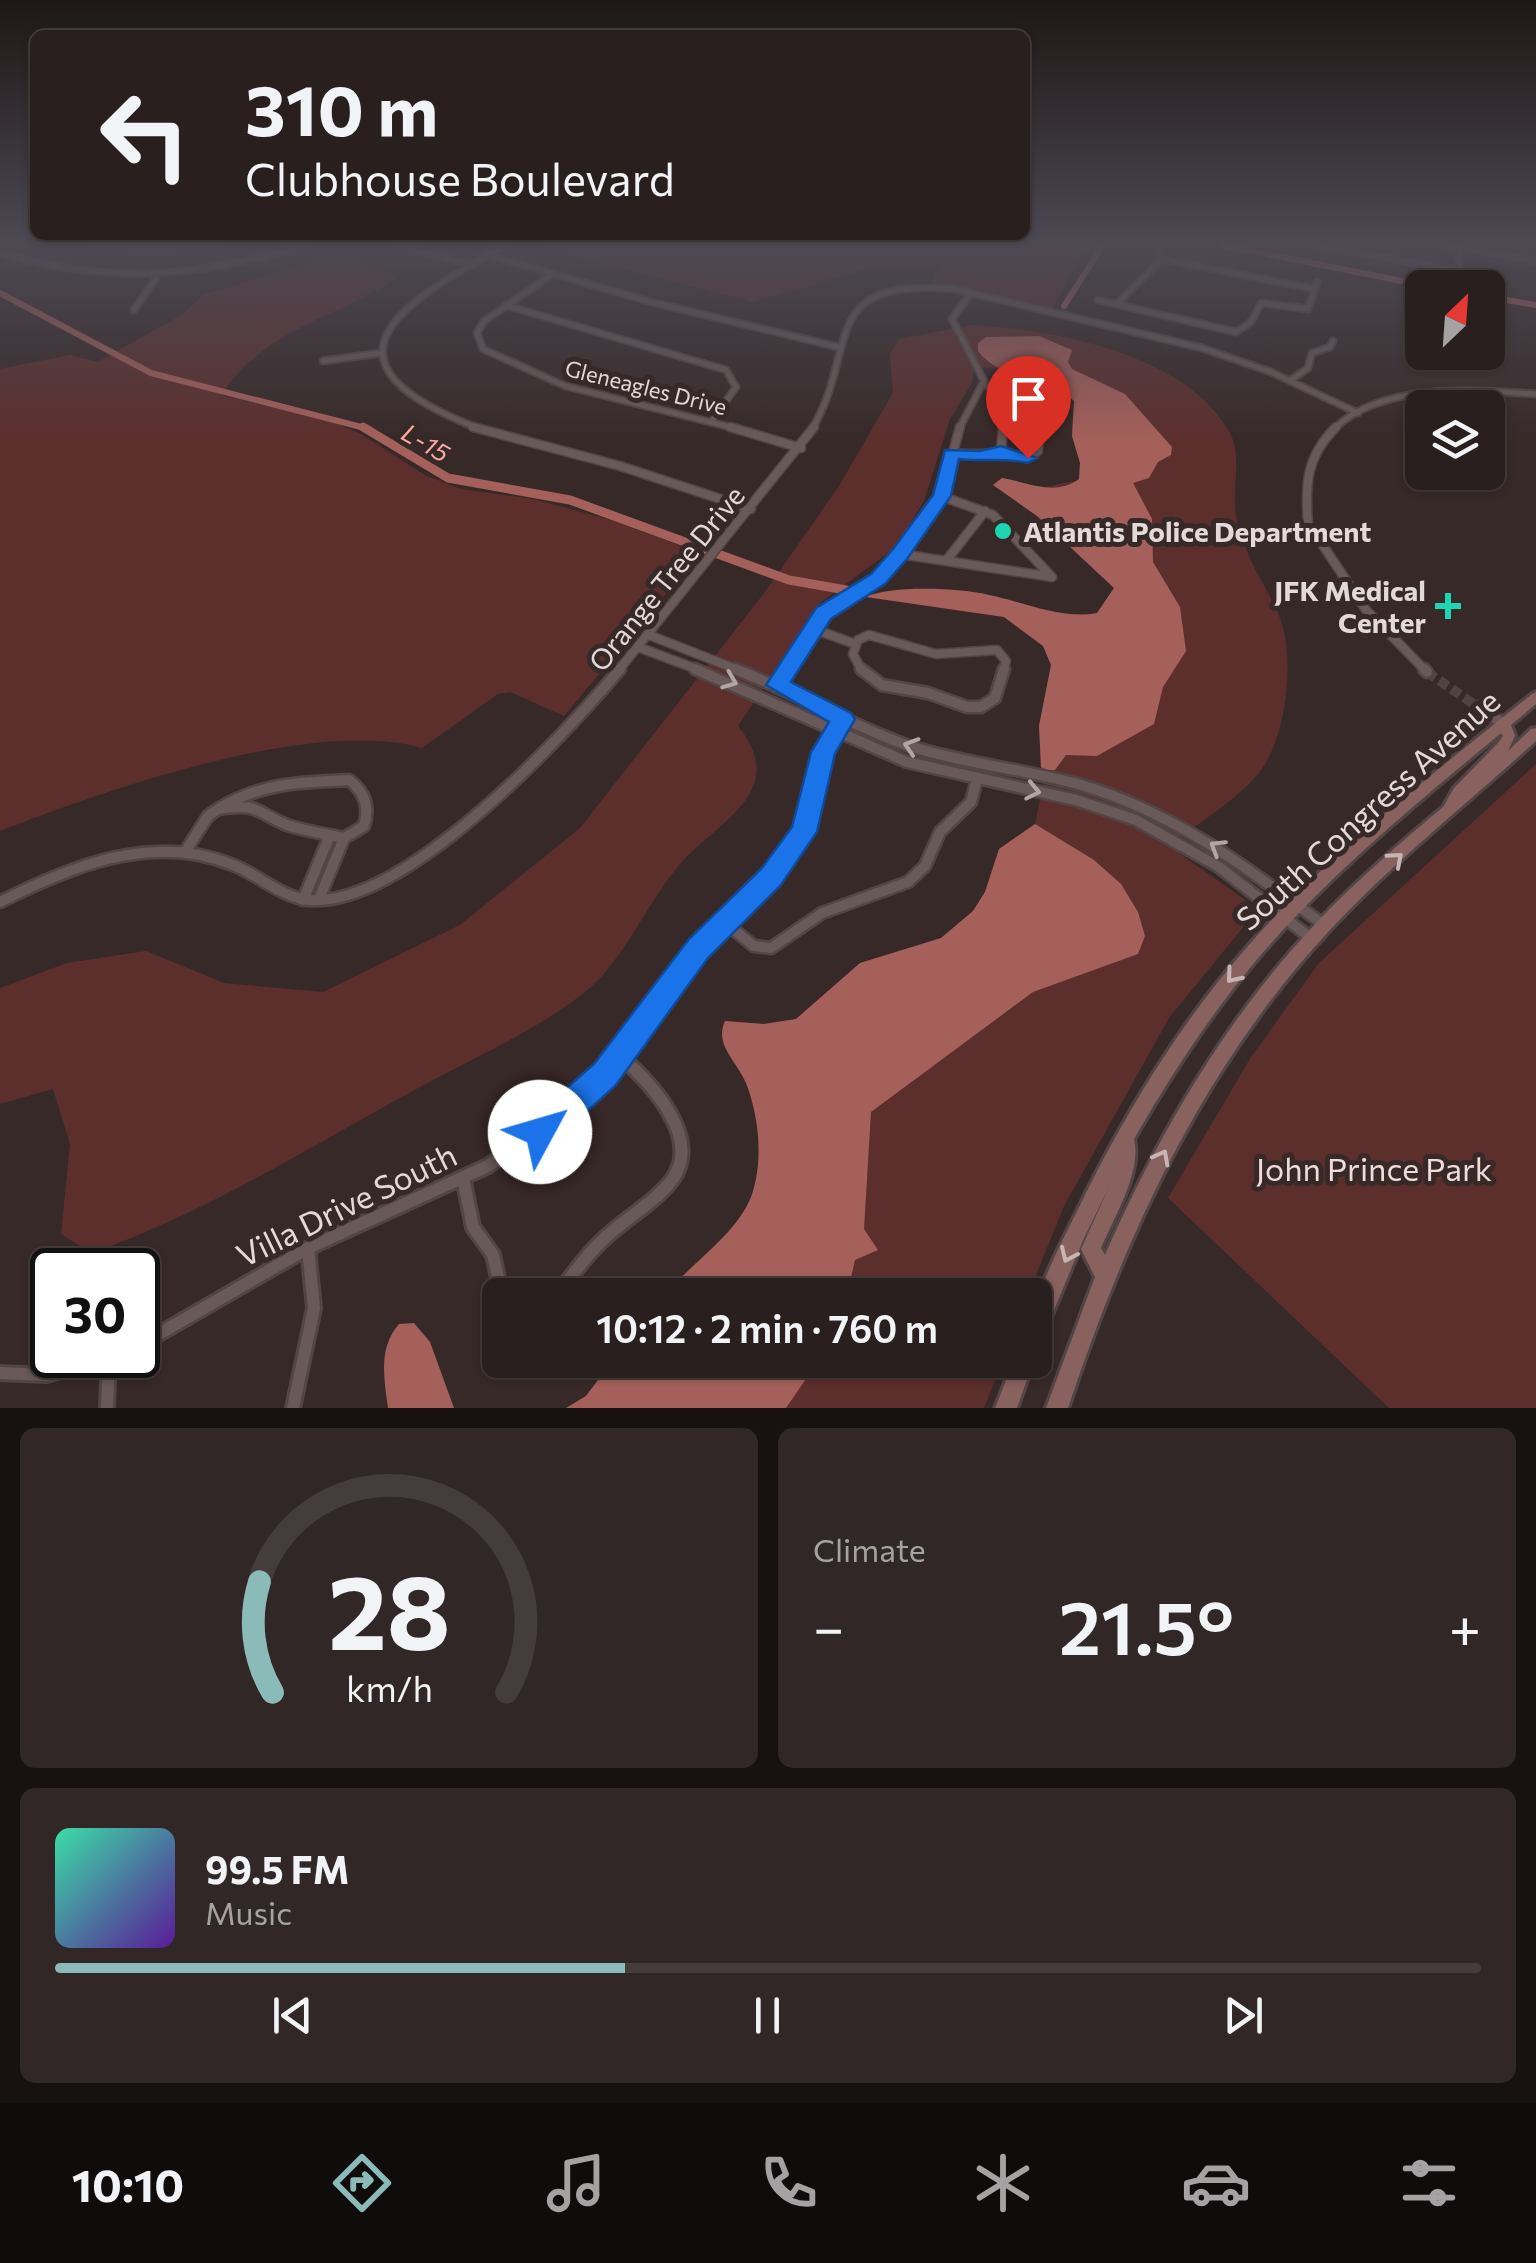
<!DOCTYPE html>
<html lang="en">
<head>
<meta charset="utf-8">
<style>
	body { margin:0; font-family:Commissioner,sans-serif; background:#312727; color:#f1f3f6; height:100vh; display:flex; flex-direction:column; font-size:38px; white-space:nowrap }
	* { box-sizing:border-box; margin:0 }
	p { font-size:32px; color:#a5a2a4 }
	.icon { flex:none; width:55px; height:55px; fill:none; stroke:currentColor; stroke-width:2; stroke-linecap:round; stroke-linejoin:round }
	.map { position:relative; height:1408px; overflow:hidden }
	.drawer { display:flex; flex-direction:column; gap:20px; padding:20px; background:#171110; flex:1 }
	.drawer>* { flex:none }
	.top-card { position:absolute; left:30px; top:30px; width:1000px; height:210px; border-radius:15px; box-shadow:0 2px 8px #0004,0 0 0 2px #453d3c; background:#291f1e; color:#f1f3f6; overflow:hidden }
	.needle { width:65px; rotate:25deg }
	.tools { position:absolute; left:1405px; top:270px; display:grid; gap:20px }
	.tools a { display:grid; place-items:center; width:100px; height:100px; border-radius:15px; background:#291f1e; box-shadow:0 2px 8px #0004,0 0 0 2px #453d3c; font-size:50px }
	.speed { position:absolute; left:30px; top:1248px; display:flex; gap:20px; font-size:50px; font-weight:700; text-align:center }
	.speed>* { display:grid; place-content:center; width:130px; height:130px; border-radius:50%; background:#291f1e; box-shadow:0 2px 8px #0004,0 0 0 2px #453d3c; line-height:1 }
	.speed .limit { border:5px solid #111; border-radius:15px; background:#fff; color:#111 }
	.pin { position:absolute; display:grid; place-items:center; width:85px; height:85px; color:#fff; margin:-102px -42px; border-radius:50% 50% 50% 0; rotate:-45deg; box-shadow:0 0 10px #0007 }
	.pin .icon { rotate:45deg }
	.me { position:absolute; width:110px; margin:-55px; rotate:51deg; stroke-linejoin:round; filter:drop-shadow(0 0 8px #0008) }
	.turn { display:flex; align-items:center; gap:35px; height:210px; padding:0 50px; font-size:45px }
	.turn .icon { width:130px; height:130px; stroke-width:2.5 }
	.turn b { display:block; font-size:70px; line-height:85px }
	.big { font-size:75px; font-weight:600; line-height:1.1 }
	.drawer .widget { flex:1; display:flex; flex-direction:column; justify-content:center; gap:15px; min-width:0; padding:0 35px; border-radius:15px; background:#312727 }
	.drawer .dial { align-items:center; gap:0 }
	.dial svg { height:260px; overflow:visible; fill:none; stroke:#453d3c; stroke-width:7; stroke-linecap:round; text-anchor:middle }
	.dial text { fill:#f1f3f6; stroke:none }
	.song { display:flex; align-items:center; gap:30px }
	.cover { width:120px; height:120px; border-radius:15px; background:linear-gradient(135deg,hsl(160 70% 55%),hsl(270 70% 35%)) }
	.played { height:10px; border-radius:5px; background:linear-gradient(90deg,#8bbbb9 40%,#453d3c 40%) }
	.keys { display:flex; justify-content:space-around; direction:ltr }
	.heat { display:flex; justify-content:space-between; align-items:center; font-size:55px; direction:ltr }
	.drawer .tiles { flex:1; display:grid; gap:20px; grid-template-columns:1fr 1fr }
	.widget:last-child { grid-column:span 2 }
	.trip { position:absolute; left:482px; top:1278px; width:570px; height:100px; border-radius:15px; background:#291f1e; box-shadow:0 2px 8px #0004,0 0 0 2px #453d3c; font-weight:600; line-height:100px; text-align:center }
	.dock { display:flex; height:160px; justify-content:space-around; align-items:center; background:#100c0c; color:#a5a2a4 }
	.dock .icon { width:70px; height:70px }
	.dock .current { color:#8bbbb9 }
	.dock b { font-size:45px; color:#f1f3f6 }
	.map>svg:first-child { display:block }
</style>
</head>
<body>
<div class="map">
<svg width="1536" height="1408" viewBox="0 0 1536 1408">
	<rect width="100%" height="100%" fill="#372928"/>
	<path fill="#5c2f2d" d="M81,245H239C182,256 137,262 81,245Z
		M551,245H1088L1052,309L931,282L939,266L871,268L753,302L544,249Z
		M318,261H360L398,277C333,321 269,325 221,395L323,418L361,434L425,475L461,489L533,499L611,520L700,553L564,716L510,692L498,694L422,748C312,717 106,790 0,831V369L70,355L98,362L183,314L204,294Z
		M973,325C1055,330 1187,354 1230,433C1243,458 1231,490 1236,516C1237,526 1242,536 1245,545C1254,574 1276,599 1283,628C1294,668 1285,742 1258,774C1234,802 1197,824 1169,846L1258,909L1169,1018L1064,1206L1028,1295H665C691,1263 736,1235 751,1197C764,1162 759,1116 746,1083C737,1061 714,1045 725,1021L764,1024L796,1019L860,963L941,938L973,911L985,892L999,849L1035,824L1046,771L1041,767L1039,726L1051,665L1043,646L1004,617L866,597C892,585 960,588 989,595C1024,602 1060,620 1097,613L1114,588L1037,516L993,485L1002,478L1041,488L1079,480L1080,463L1072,436L1074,401C1055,381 1001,364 974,368L972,383L950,419L924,501L895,548L820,603L738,726C791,792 717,821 680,864C651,898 632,942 602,976C565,1016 484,1053 435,1079C320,1140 214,1210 91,1253L61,1234L70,1144L53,1089L0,1104V988L67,963L146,951L224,983L323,992L460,925L580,828L765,592L839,486L893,393L890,354L899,339Z
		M1536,764V1408H1389L1168,1198L1251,1057L1319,963Z
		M613,1360H1003L984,1408H566L586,1396Z"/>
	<path fill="#a5605b" d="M1039,336L1072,350L1068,362L1072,369L1125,394L1172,447L1171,455L1158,462L1149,478L1133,483L1152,519L1153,562L1180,607L1186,651L1163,687L1154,724L1097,756L1066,755L1055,770L1046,771L1041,767L1039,726L1051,665L1043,646L1004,617L866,597C892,585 960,588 989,595C1024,602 1061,620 1097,613L1114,588L1037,516L993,485L1002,478C1027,482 1055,497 1079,479L1080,463L1072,436L1074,401C1047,373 1001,382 978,351V343L986,337Z
		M1035,824L1094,860L1121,884L1138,912L1145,936L1138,954L1033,992L871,1112L864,1229L878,1250L855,1260L847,1295H665C691,1263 736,1235 751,1197C764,1162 759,1116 746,1083C737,1061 714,1045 725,1021L764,1024L796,1019L860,963L941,938L973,911L985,892L999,849Z
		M414,1323L430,1342L454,1408H388C384,1378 378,1348 399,1324Z
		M613,1360H819L786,1408H566L586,1396Z"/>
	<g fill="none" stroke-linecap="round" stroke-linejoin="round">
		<path stroke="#a5605b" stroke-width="6" d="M1222,245L1437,288
			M0,293L151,373L369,429
			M1488,297L1536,305
			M1064,306L1103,245"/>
		<path stroke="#a5605b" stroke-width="9" d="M363,427L448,478L570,500L789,580L846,590"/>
		<path stroke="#514342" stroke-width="10" stroke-dasharray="10 5" stroke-linecap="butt" d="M1427,672L1478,707"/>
		<defs>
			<path id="minor-far3" d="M396,245L472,265
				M1317,245L1459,271L1460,245
				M1447,245L1536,261
				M1158,251L1162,259L1315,289
				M0,253C114,285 195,277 308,245
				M488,255L655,303L838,347
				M554,273L484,321L477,333L483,349L565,386L738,429
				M1098,300L1236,332L1251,322L1261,303L1308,309L1317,282
				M1117,304L1162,259
				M505,305L726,370L736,387L712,421
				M134,310L156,278
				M323,361L380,353
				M1291,380L1308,368L1312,353L1330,347L1333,341
				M983,384L1040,407L1039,429
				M480,429C306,362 397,305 506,245
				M812,429C860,349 815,277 954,289L1202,348L1271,372L1358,413
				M959,429L984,381L952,319L971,293
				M1002,429L1020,399
				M1334,429C1382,382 1474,390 1536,394"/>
			<path id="minor-far2" d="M473,427L620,466L751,509
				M730,427L801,448
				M1001,451L1003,427
				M952,453C979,456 1002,451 1028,457L1038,451L1039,427
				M1308,525C1305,484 1306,457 1336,427
				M1318,538L1366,610L1426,671
				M900,554L1052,577L993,515L941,496
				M946,561L985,511
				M814,629L855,644
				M649,635L741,671
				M638,647L702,671
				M618,671L814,427
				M786,671L824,613L886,572L940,499L960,427
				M862,671L853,654L858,640L869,635L936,654L997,650L1006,661L1003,671"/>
			<path id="minor-far1" d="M695,669L907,762L1076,800L1136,820L1219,867L1312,939
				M735,669C794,692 849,725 909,746C965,764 1025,769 1081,785C1173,812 1248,868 1324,925
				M861,669L882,685L928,693L967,707H981L995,698L1004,669
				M1424,669L1427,672
				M776,687L788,669
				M1478,707L1504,724
				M349,780C365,792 370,807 364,826L344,838C326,834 305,831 287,825C253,811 261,803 218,809C260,783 300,782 349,780Z
				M185,852L208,816L218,809
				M319,899L344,838
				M303,900L330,835
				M0,902C71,866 154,832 233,865C259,875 280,897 309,900C404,908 563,737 620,669
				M723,921L754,946L771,948L822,913L908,882L925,866L940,832L971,802L977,779
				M669,989L699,948L772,877L797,845L812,811L823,753L843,719"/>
			<path id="minor" d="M463,1178L473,1227L493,1255L502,1295
				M557,1295C573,1274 588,1253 607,1236C628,1217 655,1202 672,1180C703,1138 651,1083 620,1056
				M138,1346L308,1248L488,1166L577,1102L620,1056L670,987
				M0,1373L46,1375L117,1355
				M107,1408L109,1359
				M293,1408L314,1308L308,1248"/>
			<path id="secondary" d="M1536,692V704L1511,725L1515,736L1508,751L1531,729L1536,728V741C1467,804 1393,862 1329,931C1203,1067 1126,1234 1068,1408H1046L1095,1277L1081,1249L1109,1187L1084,1238L1042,1339L1035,1342C1035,1330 1033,1316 1036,1304C1046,1270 1070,1226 1086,1193C1130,1105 1183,1020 1248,946C1331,851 1434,773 1532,694ZM1501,733L1503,736L1498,743L1454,788L1443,807C1400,843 1357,880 1318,921C1226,1018 1159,1133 1105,1255L1101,1248C1114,1217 1142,1172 1134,1139C1171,1075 1211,1013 1260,956C1331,873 1417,803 1501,733Z
				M1014,1360H1034L1017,1408H995Z"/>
		</defs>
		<use href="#minor-far3" stroke="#514645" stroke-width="9"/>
		<use href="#minor-far2" stroke="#514645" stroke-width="11"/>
		<use href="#minor-far1" stroke="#514645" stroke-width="15"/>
		<use href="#minor" stroke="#514645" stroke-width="18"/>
		<use href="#secondary" stroke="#514645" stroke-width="6"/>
		<use href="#minor-far3" stroke="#695958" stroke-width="5"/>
		<use href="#minor-far2" stroke="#695958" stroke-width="8"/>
		<use href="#minor-far1" stroke="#695958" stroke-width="10"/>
		<use href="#minor" stroke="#695958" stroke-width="12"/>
		<use href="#secondary" fill="#89615f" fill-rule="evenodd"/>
	</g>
	<defs><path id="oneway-chevron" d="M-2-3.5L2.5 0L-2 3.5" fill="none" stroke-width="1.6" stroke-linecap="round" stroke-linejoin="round" transform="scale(2.5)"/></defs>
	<g stroke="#b2a6a5">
		<use href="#oneway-chevron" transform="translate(730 681) rotate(21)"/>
		<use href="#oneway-chevron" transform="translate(911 746) rotate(-162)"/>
		<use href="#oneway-chevron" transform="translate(1033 791) rotate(12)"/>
		<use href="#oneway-chevron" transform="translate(1217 847) rotate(-148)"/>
	</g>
	<g stroke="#c7b5b4">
		<use href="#oneway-chevron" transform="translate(1396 859) rotate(-41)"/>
		<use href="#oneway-chevron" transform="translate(1233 976) rotate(130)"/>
		<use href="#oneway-chevron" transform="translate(1162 1157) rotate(-62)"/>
		<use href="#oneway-chevron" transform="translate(1068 1255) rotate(114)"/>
	</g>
	<linearGradient id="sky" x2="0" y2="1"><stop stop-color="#1e1716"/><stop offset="0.55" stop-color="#4d4953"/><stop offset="1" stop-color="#4d4953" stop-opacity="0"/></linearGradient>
	<rect width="1536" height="442" fill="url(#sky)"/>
	<path fill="#1a73e8" stroke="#114b97" stroke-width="2.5" d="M1001,446L1037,458L1028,463C1003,457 984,462 959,459L951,496L907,559L885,584L831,619L791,682L851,713L855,719L835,754L817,832L781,885L708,958L616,1085L552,1144L540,1148L529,1144L524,1132L529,1121L594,1064L689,939L762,868L792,827L811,752L829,722L766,685L816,608L871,574L893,549L933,495L945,450L980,451Z"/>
	<g fill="#1ed5b1" stroke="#372928" stroke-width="4">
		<circle cx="1003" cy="531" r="10"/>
		<path d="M1443 591h10v10h10v10h-10v10h-10v-10h-10v-10h10z"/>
	</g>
	<g text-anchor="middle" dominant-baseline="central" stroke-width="10" stroke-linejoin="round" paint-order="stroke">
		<g font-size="22" fill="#e2d9d8" stroke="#372928">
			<text transform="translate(646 387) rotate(14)">Gleneagles Drive</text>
		</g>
		<g font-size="25" font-style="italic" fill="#fcaaa4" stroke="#372928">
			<text transform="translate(426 442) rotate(30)">L-15</text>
		</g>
		<g font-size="28" font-weight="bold" fill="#e2d9d8" stroke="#372928" text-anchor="start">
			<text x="1023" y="531">Atlantis Police Department</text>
			<text x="1426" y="590" text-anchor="end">JFK Medical<tspan x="1426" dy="32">Center</tspan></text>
		</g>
		<g font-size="28" fill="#e2d9d8" stroke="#372928">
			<text transform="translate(666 578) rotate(-51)">Orange Tree Drive</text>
		</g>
		<g font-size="32" fill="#e2d9d8" stroke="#372928">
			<text transform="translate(1367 809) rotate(-42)">South Congress Avenue</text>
			<text transform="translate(346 1204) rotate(-26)">Villa Drive South</text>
		</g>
		<g font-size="32" fill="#f0dbd9" stroke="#372928">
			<text x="1374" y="1168">John Prince Park</text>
		</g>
	</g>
</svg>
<div class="tools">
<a><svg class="needle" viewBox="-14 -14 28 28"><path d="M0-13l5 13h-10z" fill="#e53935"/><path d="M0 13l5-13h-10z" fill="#a5a2a4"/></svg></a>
<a><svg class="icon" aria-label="layers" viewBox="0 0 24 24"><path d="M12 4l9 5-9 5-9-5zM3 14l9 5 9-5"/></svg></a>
</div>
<div class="speed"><div class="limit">30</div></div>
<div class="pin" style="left:1028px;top:458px;background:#d93025"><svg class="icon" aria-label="arrive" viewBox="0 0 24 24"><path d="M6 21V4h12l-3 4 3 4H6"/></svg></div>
<svg class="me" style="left:540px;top:1132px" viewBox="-20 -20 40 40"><circle r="19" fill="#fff"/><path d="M0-13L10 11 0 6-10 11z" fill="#1a73e8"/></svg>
<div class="trip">10:12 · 2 min · 760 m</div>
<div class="top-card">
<div class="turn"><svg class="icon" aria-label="left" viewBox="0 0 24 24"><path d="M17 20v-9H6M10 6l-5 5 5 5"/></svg><div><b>310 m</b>Clubhouse Boulevard</div></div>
</div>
</div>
<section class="drawer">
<div class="tiles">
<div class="widget dial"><svg viewBox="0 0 100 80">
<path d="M14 69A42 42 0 1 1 86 69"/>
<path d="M14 69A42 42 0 0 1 10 35" stroke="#8bbbb9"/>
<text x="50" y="56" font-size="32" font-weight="700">28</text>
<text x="50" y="72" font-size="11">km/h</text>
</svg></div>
<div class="widget"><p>Climate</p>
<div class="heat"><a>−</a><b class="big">21.5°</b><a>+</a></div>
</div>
<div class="widget">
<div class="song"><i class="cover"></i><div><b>99.5 FM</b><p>Music</p></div></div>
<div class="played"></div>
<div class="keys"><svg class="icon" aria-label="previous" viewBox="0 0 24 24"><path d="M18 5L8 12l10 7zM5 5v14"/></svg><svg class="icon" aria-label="pause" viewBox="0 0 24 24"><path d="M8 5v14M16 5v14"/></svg><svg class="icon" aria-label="next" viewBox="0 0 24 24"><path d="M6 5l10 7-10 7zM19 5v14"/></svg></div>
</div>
</div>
</section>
<nav class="dock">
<b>10:10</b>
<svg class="icon current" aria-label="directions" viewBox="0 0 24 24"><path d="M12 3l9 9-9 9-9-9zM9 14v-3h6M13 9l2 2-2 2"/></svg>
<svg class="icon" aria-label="music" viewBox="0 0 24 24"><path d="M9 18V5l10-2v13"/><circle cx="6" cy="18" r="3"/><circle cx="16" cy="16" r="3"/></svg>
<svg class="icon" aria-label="phone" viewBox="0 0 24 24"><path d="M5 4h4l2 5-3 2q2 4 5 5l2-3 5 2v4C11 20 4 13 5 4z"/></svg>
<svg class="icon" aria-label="climate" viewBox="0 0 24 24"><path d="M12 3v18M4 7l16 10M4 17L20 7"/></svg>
<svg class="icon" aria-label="car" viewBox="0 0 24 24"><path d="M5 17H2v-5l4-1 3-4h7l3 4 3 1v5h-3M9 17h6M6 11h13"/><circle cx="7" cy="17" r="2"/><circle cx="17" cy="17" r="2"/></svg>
<svg class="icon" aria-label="filters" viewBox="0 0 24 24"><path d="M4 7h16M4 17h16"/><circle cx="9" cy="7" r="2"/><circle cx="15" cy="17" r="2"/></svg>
</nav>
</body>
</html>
